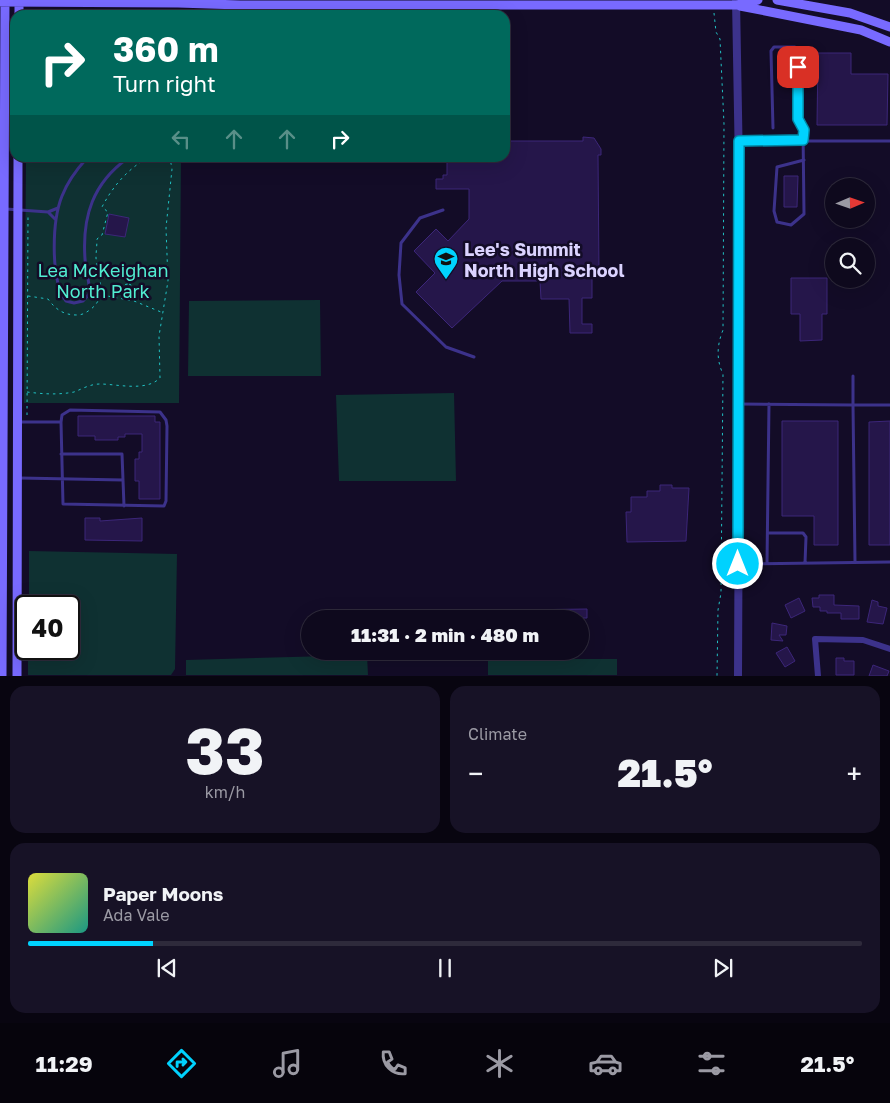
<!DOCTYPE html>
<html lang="en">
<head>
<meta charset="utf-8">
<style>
	body { margin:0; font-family:"Golos Text",sans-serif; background:#171226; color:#f1f3f6; height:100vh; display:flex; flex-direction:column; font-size:19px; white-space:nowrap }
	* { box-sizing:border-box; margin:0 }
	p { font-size:16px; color:#9b9aa4 }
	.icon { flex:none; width:28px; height:28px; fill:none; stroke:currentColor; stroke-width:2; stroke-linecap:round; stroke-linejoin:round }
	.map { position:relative; height:676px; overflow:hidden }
	.side { display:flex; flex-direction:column; gap:10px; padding:10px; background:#080510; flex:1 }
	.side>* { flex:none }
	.banner { position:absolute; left:10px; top:10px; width:500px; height:152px; border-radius:15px; box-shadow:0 5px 20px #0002,0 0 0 1px #2e2a3b; background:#00695c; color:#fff; overflow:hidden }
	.needle { width:32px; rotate:88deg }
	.fabs { position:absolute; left:825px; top:178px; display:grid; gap:10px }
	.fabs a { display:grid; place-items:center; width:50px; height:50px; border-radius:50%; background:#0e091d; box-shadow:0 5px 20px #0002,0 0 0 1px #2e2a3b; font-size:25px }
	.speed { position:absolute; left:15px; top:595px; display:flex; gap:10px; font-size:25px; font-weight:700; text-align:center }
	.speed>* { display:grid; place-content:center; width:65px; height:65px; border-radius:50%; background:#0e091d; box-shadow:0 5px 20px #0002,0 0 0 1px #2e2a3b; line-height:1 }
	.speed .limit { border:2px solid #111; border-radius:8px; background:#fff; color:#111 }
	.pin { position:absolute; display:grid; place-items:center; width:42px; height:42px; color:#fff; margin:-21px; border-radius:10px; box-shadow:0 2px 8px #0006 }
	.me { position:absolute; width:55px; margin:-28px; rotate:0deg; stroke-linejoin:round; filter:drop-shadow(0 0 4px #0008) }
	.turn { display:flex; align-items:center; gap:18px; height:105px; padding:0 20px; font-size:22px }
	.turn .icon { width:65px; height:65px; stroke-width:2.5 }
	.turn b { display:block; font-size:35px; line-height:42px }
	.lanes { display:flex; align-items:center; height:48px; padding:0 20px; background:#0003; justify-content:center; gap:25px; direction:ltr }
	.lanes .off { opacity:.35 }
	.big { font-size:38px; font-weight:800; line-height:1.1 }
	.side .card { flex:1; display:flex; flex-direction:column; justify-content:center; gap:8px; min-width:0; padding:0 18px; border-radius:15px; background:#171226 }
	.side .dial { align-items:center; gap:0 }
	.dial b { font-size:65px; line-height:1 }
	.song { display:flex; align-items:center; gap:15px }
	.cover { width:60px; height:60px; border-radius:8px; background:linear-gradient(135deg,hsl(60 70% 55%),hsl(170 70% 35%)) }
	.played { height:5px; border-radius:2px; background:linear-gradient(90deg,#00d2fe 15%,#2e2a3b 15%) }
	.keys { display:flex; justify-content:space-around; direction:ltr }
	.heat { display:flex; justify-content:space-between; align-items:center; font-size:28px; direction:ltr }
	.side .tiles { flex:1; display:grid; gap:10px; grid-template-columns:1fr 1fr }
	.card:last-child { grid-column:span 2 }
	.trip { position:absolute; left:301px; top:610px; width:288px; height:50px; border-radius:25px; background:#0e091d; box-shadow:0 5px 20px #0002,0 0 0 1px #2e2a3b; font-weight:800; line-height:50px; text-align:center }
	.tabs { display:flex; height:80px; justify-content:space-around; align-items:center; background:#06040c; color:#9b9aa4 }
	.tabs .icon { width:35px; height:35px }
	.tabs .on { color:#00d2fe }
	.tabs b { font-size:22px; color:#f1f3f6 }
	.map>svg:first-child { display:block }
</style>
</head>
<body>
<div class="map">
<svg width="890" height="676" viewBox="0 0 890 676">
	<rect width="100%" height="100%" fill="#130c27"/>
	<path fill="#0f3132" d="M36,12H183V15H34Z
		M26,158H181L179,403H24Z
		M320,300L321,376H188L189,301Z
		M454,393L456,481H339L336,395Z
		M29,551L177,554L175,669L171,675H28V649H69V606H29Z
		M367,655L368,675H186V660Z
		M617,659V675H488V659Z"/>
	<path fill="#25164a" stroke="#3c2679" d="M818,53H851V74H888L887,125H817Z
		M583,137L594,138L601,149V155H598L599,273H592V298H582V324H592V333H570L569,299H541L540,281H502L452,328L416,292L435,273L414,251L436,229L448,241L469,219V189H436V179H443V175H447V158H505V141H583Z
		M784,176H798L797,207H784Z
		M109,214L129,218L125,237L105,234Z
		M123,266L138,268L137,276L122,275Z
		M791,278H827V314H822V340L800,341V314H791Z
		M78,416H155V422H160V499H139V481H135V459H139V452H142V434H125V437H118V440H95V436H78Z
		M782,421H838V545H814V516H782Z
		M890,421V545H869V422Z
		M660,485H672V488H689L686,541L627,542L626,512H631V497H647V491H660Z
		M85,518H100V521L142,518V541L85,540Z
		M819,595H834V605L859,606V619H841V613H827V611H820V607H813L812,598H819Z
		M799,598L805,611L791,618L785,605Z
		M872,600L878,602V606L887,608L883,624L867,622Z
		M587,609V618H517V610Z
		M772,623L787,626L786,635H779L783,641L771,640Z
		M787,647L795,661L785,667L776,653Z
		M836,658H844V661H854V675H836Z
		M873,665L889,671L887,676H869Z"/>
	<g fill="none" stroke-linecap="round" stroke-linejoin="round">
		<path stroke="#21c2c4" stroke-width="1" stroke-dasharray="2.5 4" stroke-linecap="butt" d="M129,12V15
			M714,13L716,32L720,39L724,124L723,330C717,345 716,359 723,374L721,593L718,610L717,676
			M129,284L135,287V300
			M102,295L134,301L161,312
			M28,296L48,299C56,310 64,315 77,315C83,315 87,312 91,309C108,296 98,276 96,258C96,252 97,245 97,239L102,235L108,212L102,207C113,186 127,170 147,158
			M115,297L117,286L128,284L129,276
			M27,392C43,394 58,395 74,392C82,389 90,384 100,384C117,384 146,392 160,378L159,336L168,281L166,228L172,169L170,158
			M27,415L28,217"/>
		<path stroke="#3c328b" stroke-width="3" d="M773,128L771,51L774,47H795L798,50V119L803,130L804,214L791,225L777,222L774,211L777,167L804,160
			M740,141H890
			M87,158C77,169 67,183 62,196C52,221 50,280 66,301L74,303L83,301L90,293C89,281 86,270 85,259C82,216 93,183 128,158
			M6,209L48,212L58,208
			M443,210L420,218L401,243L399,275L402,304L446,347L474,357
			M48,212L55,219
			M740,404L853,405V376
			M20,422H61L62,415L70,410L160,412L166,420L167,426L166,501L164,506L63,504L61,422
			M61,454H122L124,506
			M20,478L123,480
			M768,533H803L806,537L805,563
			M855,562L853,405H890
			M767,563L769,404
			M739,564L890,562"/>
		<path stroke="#3c328b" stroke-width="6" d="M818,676L815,639L863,640L890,649"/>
		<path stroke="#3c328b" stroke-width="8" d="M736,0L740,224L738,676"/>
		<path stroke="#786aff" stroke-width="9" d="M777,0L850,13L890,27
			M0,2L178,3L240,5H737L758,0
			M740,6L861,30L890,42
			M19,15V0
			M2,676L5,0
			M17,676L18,158"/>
	</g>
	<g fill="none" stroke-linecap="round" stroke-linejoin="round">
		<defs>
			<path id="route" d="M738,564L739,141L803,140L804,130L798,119V67"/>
		</defs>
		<use href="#route" stroke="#0088a5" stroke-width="12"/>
		<use href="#route" stroke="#00d2fe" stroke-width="9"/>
	</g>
	<defs>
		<symbol id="school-pin" viewBox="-11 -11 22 30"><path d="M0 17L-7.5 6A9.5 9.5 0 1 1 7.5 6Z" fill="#00d2fe" stroke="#130c27"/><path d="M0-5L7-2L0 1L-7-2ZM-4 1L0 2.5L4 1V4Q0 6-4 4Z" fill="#111"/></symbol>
	</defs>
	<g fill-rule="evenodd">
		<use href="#school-pin" x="432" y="245" width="28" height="38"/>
	</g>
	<g text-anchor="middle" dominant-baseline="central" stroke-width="5" stroke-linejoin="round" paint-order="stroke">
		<g font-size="18" font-weight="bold" fill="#dbd3ff" stroke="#130c27" text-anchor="start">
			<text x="464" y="249">Lee's Summit<tspan x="464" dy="21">North High School</tspan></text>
		</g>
		<g font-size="18" fill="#51edd1" stroke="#130c27">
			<text x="103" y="270">Lea McKeighan<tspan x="103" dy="21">North Park</tspan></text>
		</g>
	</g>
</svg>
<div class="fabs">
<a><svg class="needle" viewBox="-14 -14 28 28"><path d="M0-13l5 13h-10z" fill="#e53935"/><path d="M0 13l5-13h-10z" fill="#9b9aa4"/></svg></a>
<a><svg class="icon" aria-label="search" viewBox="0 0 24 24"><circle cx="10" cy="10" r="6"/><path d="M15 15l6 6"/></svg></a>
</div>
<div class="speed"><div class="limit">40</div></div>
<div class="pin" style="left:798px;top:67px;background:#d93025"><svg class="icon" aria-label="arrive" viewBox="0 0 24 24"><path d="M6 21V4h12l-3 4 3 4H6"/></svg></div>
<svg class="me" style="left:738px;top:564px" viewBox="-20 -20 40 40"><circle r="17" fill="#00d2fe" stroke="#fff" stroke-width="3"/><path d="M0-11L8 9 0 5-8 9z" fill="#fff"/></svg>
<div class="trip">11:31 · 2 min · 480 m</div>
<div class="banner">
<div class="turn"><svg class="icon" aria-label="right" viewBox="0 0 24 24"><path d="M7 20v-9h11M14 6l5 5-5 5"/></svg><div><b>360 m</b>Turn right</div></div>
<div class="lanes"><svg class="icon off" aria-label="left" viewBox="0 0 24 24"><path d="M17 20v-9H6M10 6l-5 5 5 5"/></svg><svg class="icon off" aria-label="ahead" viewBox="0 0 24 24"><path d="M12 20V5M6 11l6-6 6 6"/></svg><svg class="icon off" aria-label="ahead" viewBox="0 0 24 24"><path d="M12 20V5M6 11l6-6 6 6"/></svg><svg class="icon" aria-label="right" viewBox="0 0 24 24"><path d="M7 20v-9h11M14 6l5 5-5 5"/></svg></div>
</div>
</div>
<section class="side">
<div class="tiles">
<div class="card dial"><b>33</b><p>km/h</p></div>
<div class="card"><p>Climate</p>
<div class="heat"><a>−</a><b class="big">21.5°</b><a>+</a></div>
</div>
<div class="card">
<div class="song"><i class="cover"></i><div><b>Paper Moons</b><p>Ada Vale</p></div></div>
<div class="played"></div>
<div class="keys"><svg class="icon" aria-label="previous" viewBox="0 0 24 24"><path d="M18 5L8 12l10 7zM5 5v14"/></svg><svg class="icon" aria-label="pause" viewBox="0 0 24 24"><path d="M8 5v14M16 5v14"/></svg><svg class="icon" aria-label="next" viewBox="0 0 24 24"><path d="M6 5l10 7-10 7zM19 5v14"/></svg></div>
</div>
</div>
</section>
<nav class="tabs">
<b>11:29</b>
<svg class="icon on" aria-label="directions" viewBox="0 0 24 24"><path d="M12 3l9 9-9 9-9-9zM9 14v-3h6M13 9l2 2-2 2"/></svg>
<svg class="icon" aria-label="music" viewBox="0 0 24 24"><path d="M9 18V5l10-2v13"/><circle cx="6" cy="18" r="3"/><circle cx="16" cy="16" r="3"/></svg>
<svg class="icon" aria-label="phone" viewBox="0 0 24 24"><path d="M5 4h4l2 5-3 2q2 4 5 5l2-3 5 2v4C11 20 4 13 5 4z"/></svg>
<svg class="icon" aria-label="climate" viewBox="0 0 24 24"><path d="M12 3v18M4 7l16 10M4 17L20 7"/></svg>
<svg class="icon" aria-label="car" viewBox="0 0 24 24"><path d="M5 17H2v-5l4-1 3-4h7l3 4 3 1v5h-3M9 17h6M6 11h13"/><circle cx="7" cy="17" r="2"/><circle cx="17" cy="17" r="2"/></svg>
<svg class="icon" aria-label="filters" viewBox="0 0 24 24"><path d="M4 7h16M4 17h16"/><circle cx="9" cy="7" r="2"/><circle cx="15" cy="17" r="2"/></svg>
<b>21.5°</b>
</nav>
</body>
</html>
